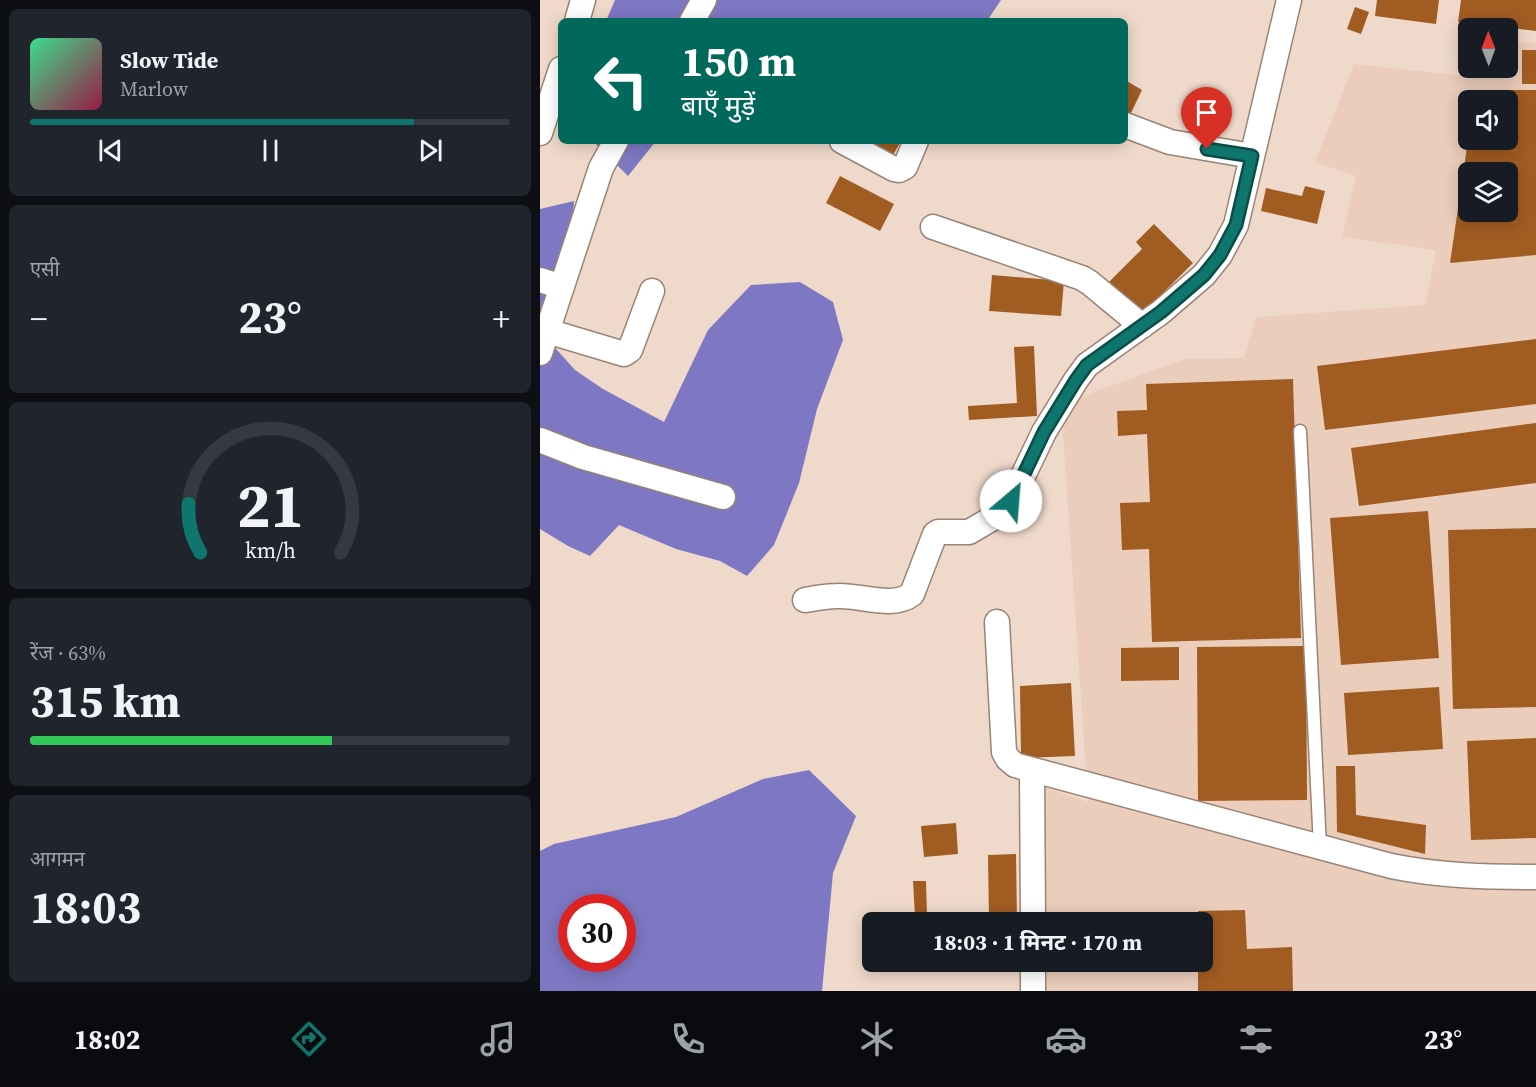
<!DOCTYPE html>
<html lang="hi">
<head>
<meta charset="utf-8">
<style>
	body { margin:0; font-family:"Source Serif 4","Noto Sans Devanagari",serif; background:#20242c; color:#f1f3f6; height:100vh; display:flex; flex-direction:column; font-size:22px; white-space:nowrap }
	* { box-sizing:border-box; margin:0 }
	p { font-size:20px; color:#9ea1a6 }
	.icon { flex:none; width:33px; height:33px; fill:none; stroke:currentColor; stroke-width:2; stroke-linecap:round; stroke-linejoin:round }
	.map { position:relative; flex:1; overflow:hidden }
	.details { display:flex; flex-direction:column; gap:9px; padding:9px; background:#0d0f14; width:540px }
	.details>* { flex:none }
	.top-card { position:absolute; left:18px; top:18px; width:570px; height:126px; border-radius:9px; box-shadow:0 3px 15px #0003; background:#00695c; color:#fff; overflow:hidden }
	.needle { width:39px; rotate:359deg }
	.tools { position:absolute; left:918px; top:18px; display:grid; gap:12px }
	.tools a { display:grid; place-items:center; width:60px; height:60px; border-radius:9px; background:#171b24; box-shadow:0 3px 15px #0003; font-size:30px }
	.speed { position:absolute; left:18px; top:894px; display:flex; gap:12px; font-size:30px; font-weight:700; text-align:center }
	.speed>* { display:grid; place-content:center; width:78px; height:78px; border-radius:50%; background:#171b24; box-shadow:0 3px 15px #0003; line-height:1 }
	.speed .limit { border:9px solid #d22; background:#fff; color:#111 }
	.pin { position:absolute; display:grid; place-items:center; width:51px; height:51px; color:#fff; margin:-62px -26px; border-radius:50% 50% 50% 0; rotate:-45deg; box-shadow:0 0 6px #0007 }
	.pin .icon { rotate:45deg }
	.me { position:absolute; width:66px; margin:-33px; rotate:27deg; stroke-linejoin:round; filter:drop-shadow(0 0 4px #0008) }
	.turn { display:flex; align-items:center; gap:21px; height:126px; padding:0 24px; font-size:27px }
	.turn .icon { width:78px; height:78px; stroke-width:2.5 }
	.turn b { display:block; font-size:42px; line-height:51px }
	.big { font-size:45px; font-weight:700; line-height:1.1 }
	.details .card { flex:1; display:flex; flex-direction:column; justify-content:center; gap:9px; min-width:0; padding:0 21px; border-radius:9px; background:#20242c }
	.details .dial { align-items:center; gap:0 }
	.dial svg { height:156px; overflow:visible; fill:none; stroke:#363941; stroke-width:7; stroke-linecap:round; text-anchor:middle }
	.dial text { fill:#f1f3f6; stroke:none }
	.song { display:flex; align-items:center; gap:18px }
	.cover { width:72px; height:72px; border-radius:9px; background:linear-gradient(135deg,hsl(150 70% 55%),hsl(340 70% 35%)) }
	.played { height:6px; border-radius:3px; background:linear-gradient(90deg,#0f766e 80%,#363941 80%) }
	.keys { display:flex; justify-content:space-around; direction:ltr }
	.heat { display:flex; justify-content:space-between; align-items:center; font-size:33px; direction:ltr }
	.charge { height:9px; border-radius:4px; background:linear-gradient(90deg,#34c759 63%,#363941 0) }
	.trip { position:absolute; left:322px; top:912px; width:351px; height:60px; border-radius:9px; background:#171b24; box-shadow:0 3px 15px #0003; font-weight:700; line-height:60px; text-align:center }
	.tab-bar { display:flex; height:96px; justify-content:space-around; align-items:center; background:#090b0e; color:#9ea1a6 }
	.tab-bar .icon { width:42px; height:42px }
	.tab-bar .current { color:#0f766e }
	.tab-bar b { font-size:27px; color:#f1f3f6 }
	main { display:flex; flex:1; min-height:0 }
	.map>svg:first-child { display:block }
</style>
</head>
<body>
<main>
<section class="details">
<div class="card">
<div class="song"><i class="cover"></i><div><b>Slow Tide</b><p>Marlow</p></div></div>
<div class="played"></div>
<div class="keys"><svg class="icon" aria-label="previous" viewBox="0 0 24 24"><path d="M18 5L8 12l10 7zM5 5v14"/></svg><svg class="icon" aria-label="pause" viewBox="0 0 24 24"><path d="M8 5v14M16 5v14"/></svg><svg class="icon" aria-label="next" viewBox="0 0 24 24"><path d="M6 5l10 7-10 7zM19 5v14"/></svg></div>
</div>
<div class="card"><p>एसी</p>
<div class="heat"><a>−</a><b class="big">23°</b><a>+</a></div>
</div>
<div class="card dial"><svg viewBox="0 0 100 80">
<path d="M14 69A42 42 0 1 1 86 69"/>
<path d="M14 69A42 42 0 0 1 8 44" stroke="#0f766e"/>
<text x="50" y="56" font-size="32" font-weight="700">21</text>
<text x="50" y="72" font-size="11">km/h</text>
</svg></div>
<div class="card"><p>रेंज · 63%</p><b class="big">315 km</b><div class="charge"></div></div>
<div class="card"><p>आगमन</p><b class="big">18:03</b></div>
</section>
<div class="map">
<svg width="996" height="991" viewBox="0 0 996 991">
	<rect width="100%" height="100%" fill="#efd9ca"/>
	<path fill="#eacdba" fill-rule="evenodd" d="M925,41H928V68H968V42L996,43V991H485L484,962H663V922H484L482,780L548,802L521,404L645,359L704,358L716,317L885,305L896,250L802,237L816,176L775,162L814,64L924,76ZM928,100H968V140H928ZM928,172H968V212H928Z"/>
	<path fill="#7e77c3" fill-rule="evenodd" d="M75,0H461L447,21H66Z
		M53,141H116L88,176Z
		M34,201L32,237L0,331L35,370L63,389L124,422L168,330L211,285L260,282L293,302L303,340L277,409L259,483L234,545L207,576L180,561L136,549L79,525L50,556L28,546L0,529V209Z
		M269,770L316,816L293,873L282,991H0V851L14,844L136,817L223,779ZM32,908H82V958H32Z"/>
	<path fill="#a15c22" fill-rule="evenodd" d="M837,0H899L896,24L835,16Z
		M921,0H996V31L918,22Z
		M815,7L829,12L821,34L807,29Z
		M982,50H996V84H982Z
		M585,80L602,90L590,115L585,112Z
		M935,90H996V255L910,263L928,140H968V100H933ZM928,172H968V212H928Z
		M321,141H361L352,157Z
		M300,176L354,204L340,231L286,203Z
		M765,186L785,191L777,224L721,211L726,188L762,196Z
		M614,224L653,263L598,318L565,286L602,249L596,242Z
		M452,275L524,281L521,316L449,311Z
		M996,339V404L785,430L777,366Z
		M494,346L497,416L429,420L428,406L477,403L474,347Z
		M753,379L761,638L612,642L609,549L582,550L580,503L610,502L607,434L578,436L577,411L607,410L606,384Z
		M996,423V483L819,506L811,448Z
		M888,511L899,658L801,665L790,518Z
		M996,528V707L913,709L908,530Z
		M766,646L767,800L658,801L657,647Z
		M639,647V680L581,681V648Z
		M531,683L535,756L481,758L480,686Z
		M899,687L903,749L808,755L804,693Z
		M996,738V838L931,840L927,741Z
		M796,766H815L816,815L886,825L885,854L797,832Z
		M416,823L418,854L384,857L381,826Z
		M476,854L477,922H449L448,855Z
		M373,881H386L387,916H375Z
		M705,910L707,949L752,947L753,991H658V962H663V922H658V911Z"/>
	<g fill="none" stroke-linecap="round" stroke-linejoin="round">
		<defs>
			<path id="service" d="M760,431L780,847"/>
			<path id="minor" d="M37,21L43,0
				M152,21L164,0
				M585,125L630,142L712,156
				M0,133L21,69
				M302,141L354,169L359,170L365,167L376,141
				M393,227L542,278L550,283L602,326
				M0,280L22,287
				M7,331L84,354L90,350L112,291
				M0,353L61,168L76,141
				M0,440L43,457L183,497
				M265,600C276,598 287,596 298,596C321,595 353,609 372,594L395,534L398,532H429L458,515L471,501L504,432L536,380L547,365L621,312L664,275L680,255L696,225L749,0
				M457,622L464,752L468,759L475,765L851,866C900,876 947,877 996,877
				M492,770L493,922
				M493,991V962"/>
		</defs>
		<use href="#service" stroke="#988476" stroke-width="15"/>
		<use href="#minor" stroke="#988476" stroke-width="27"/>
		<use href="#service" stroke="#fff" stroke-width="12"/>
		<use href="#minor" stroke="#fff" stroke-width="24"/>
	</g>
	<g fill="none" stroke-linecap="round" stroke-linejoin="round">
		<defs>
			<path id="route" d="M471,501L504,432L536,380L547,365L621,312L664,275L680,255L696,225L712,156L667,149"/>
		</defs>
		<use href="#route" stroke="#0a4d48" stroke-width="15"/>
		<use href="#route" stroke="#0f766e" stroke-width="10"/>
	</g>
</svg>
<div class="tools">
<a><svg class="needle" viewBox="-14 -14 28 28"><path d="M0-13l5 13h-10z" fill="#e53935"/><path d="M0 13l5-13h-10z" fill="#9ea1a6"/></svg></a>
<a><svg class="icon" aria-label="sound" viewBox="0 0 24 24"><path d="M4 9h4l5-4v14l-5-4H4zM17 9q2 3 0 6"/></svg></a>
<a><svg class="icon" aria-label="layers" viewBox="0 0 24 24"><path d="M12 4l9 5-9 5-9-5zM3 14l9 5 9-5"/></svg></a>
</div>
<div class="speed"><div class="limit">30</div></div>
<div class="pin" style="left:667px;top:149px;background:#d93025"><svg class="icon" aria-label="arrive" viewBox="0 0 24 24"><path d="M6 21V4h12l-3 4 3 4H6"/></svg></div>
<svg class="me" style="left:471px;top:501px" viewBox="-20 -20 40 40"><circle r="19" fill="#fff"/><path d="M0-13L10 11 0 6-10 11z" fill="#0f766e"/></svg>
<div class="trip">18:03 · 1 मिनट · 170 m</div>
<div class="top-card">
<div class="turn"><svg class="icon" aria-label="left" viewBox="0 0 24 24"><path d="M17 20v-9H6M10 6l-5 5 5 5"/></svg><div><b>150 m</b>बाएँ मुड़ें</div></div>
</div>
</div>
</main>
<nav class="tab-bar">
<b>18:02</b>
<svg class="icon current" aria-label="directions" viewBox="0 0 24 24"><path d="M12 3l9 9-9 9-9-9zM9 14v-3h6M13 9l2 2-2 2"/></svg>
<svg class="icon" aria-label="music" viewBox="0 0 24 24"><path d="M9 18V5l10-2v13"/><circle cx="6" cy="18" r="3"/><circle cx="16" cy="16" r="3"/></svg>
<svg class="icon" aria-label="phone" viewBox="0 0 24 24"><path d="M5 4h4l2 5-3 2q2 4 5 5l2-3 5 2v4C11 20 4 13 5 4z"/></svg>
<svg class="icon" aria-label="climate" viewBox="0 0 24 24"><path d="M12 3v18M4 7l16 10M4 17L20 7"/></svg>
<svg class="icon" aria-label="car" viewBox="0 0 24 24"><path d="M5 17H2v-5l4-1 3-4h7l3 4 3 1v5h-3M9 17h6M6 11h13"/><circle cx="7" cy="17" r="2"/><circle cx="17" cy="17" r="2"/></svg>
<svg class="icon" aria-label="filters" viewBox="0 0 24 24"><path d="M4 7h16M4 17h16"/><circle cx="9" cy="7" r="2"/><circle cx="15" cy="17" r="2"/></svg>
<b>23°</b>
</nav>
</body>
</html>
